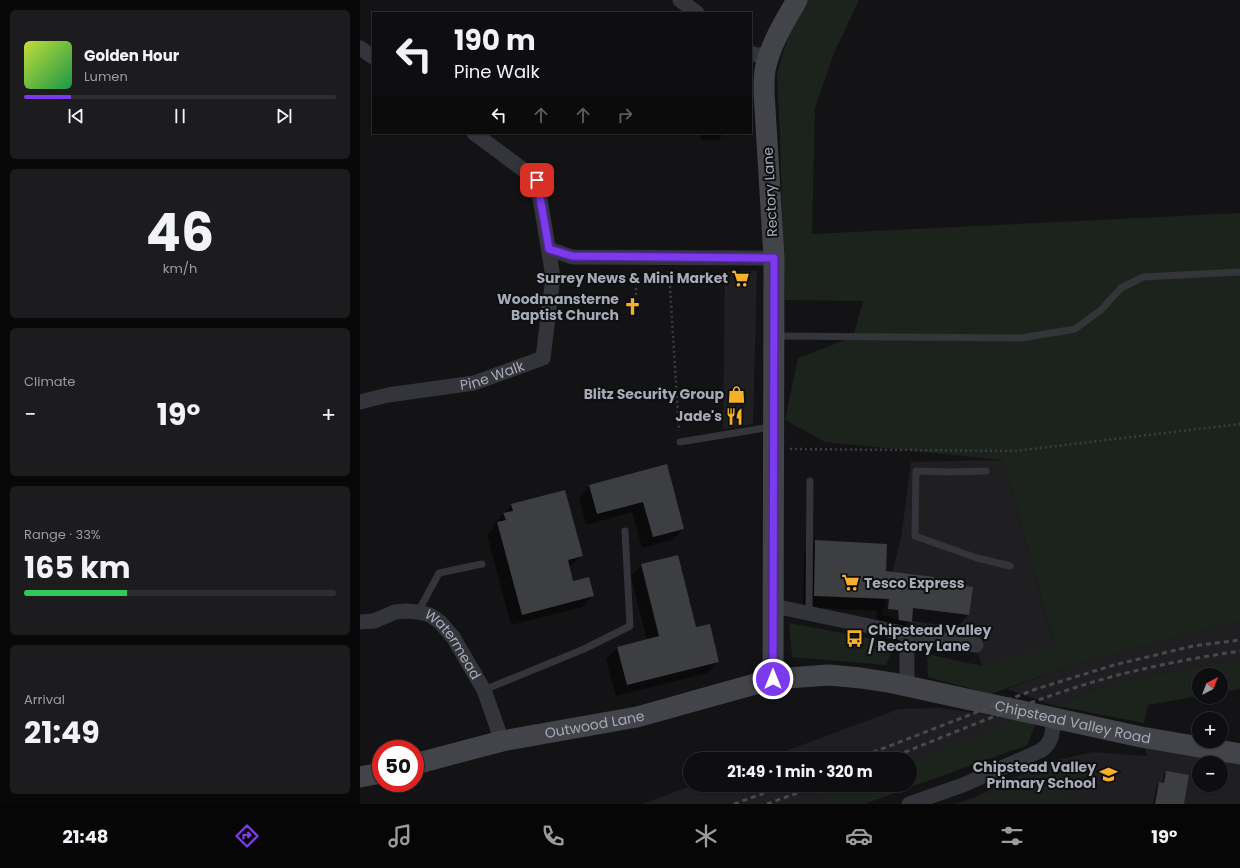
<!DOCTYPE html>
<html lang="en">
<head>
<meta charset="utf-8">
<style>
	body { margin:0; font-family:Poppins,sans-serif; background:#1c1c1e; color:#f1f3f6; height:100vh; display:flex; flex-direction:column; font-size:15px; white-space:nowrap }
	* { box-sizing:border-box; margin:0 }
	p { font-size:13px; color:#9b9c9f }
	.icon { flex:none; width:22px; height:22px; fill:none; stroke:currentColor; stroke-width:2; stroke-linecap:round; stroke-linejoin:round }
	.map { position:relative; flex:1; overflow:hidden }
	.sheet { display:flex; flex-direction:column; gap:10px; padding:10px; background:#080809; width:360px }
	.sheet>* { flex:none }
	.guide { position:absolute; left:12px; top:12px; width:380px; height:122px; border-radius:0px; box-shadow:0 1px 3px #0004,0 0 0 1px #2e2e30; background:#0e0e10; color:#f1f3f6; overflow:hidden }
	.needle { width:26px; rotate:42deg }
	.controls { position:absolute; left:832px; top:668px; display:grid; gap:8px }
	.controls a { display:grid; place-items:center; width:36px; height:36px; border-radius:50%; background:#0e0e10; box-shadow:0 1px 3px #0004,0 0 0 1px #2e2e30; font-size:20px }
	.speed { position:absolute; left:12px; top:740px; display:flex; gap:8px; font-size:20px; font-weight:700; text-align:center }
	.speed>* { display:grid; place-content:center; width:52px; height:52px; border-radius:50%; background:#0e0e10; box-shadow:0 1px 3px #0004,0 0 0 1px #2e2e30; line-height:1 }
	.speed .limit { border:6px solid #d22; background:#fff; color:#111 }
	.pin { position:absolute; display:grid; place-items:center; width:34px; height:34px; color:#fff; margin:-17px; border-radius:8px; box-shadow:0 2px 6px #0006 }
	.me { position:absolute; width:44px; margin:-22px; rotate:0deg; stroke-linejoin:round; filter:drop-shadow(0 0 3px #0008) }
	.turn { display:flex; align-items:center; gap:14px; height:84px; padding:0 16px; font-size:18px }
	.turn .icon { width:52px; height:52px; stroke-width:2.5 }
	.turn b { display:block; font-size:28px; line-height:34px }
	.lanes { display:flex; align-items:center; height:38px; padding:0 16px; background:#0003; justify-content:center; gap:20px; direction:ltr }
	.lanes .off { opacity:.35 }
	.big { font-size:30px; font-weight:700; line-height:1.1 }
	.sheet .card { flex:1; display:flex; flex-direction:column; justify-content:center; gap:6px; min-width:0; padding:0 14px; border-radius:6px; background:#1c1c1e }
	.sheet .dial { align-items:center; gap:0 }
	.dial b { font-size:52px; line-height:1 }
	.song { display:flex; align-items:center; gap:12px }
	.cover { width:48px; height:48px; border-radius:6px; background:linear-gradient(135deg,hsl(70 70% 55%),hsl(140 70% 35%)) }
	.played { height:4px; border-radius:2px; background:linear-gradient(90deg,#7c3aed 15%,#2e2e30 15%) }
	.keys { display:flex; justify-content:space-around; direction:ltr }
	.heat { display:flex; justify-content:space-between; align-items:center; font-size:22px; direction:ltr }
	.charge { height:6px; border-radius:3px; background:linear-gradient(90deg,#34c759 33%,#2e2e30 0) }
	.trip { position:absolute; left:323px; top:752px; width:234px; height:40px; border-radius:20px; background:#0e0e10; box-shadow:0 1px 3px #0004,0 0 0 1px #2e2e30; font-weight:700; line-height:40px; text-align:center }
	.dock { display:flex; height:64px; justify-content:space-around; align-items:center; background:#060606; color:#9b9c9f }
	.dock .icon { width:28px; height:28px }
	.dock .active { color:#7c3aed }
	.dock b { font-size:18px; color:#f1f3f6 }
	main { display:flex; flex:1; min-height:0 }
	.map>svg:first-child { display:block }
</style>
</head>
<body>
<main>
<section class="sheet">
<div class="card">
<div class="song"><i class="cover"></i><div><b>Golden Hour</b><p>Lumen</p></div></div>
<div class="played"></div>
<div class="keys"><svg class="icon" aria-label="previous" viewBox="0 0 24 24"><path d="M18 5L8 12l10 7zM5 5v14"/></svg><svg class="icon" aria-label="pause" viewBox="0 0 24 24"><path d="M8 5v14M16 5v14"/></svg><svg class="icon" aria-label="next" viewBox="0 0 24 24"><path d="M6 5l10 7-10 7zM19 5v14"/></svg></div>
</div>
<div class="card dial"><b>46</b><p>km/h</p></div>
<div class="card"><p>Climate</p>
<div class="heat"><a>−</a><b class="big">19°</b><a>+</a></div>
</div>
<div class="card"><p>Range · 33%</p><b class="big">165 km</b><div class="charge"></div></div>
<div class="card"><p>Arrival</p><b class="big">21:49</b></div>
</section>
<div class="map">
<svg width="880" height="804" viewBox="0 0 880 804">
	<rect width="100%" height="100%" fill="#131315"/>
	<path fill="#1f1f22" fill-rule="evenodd" d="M397,271L393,424L363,429L365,272Z
		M643,460L695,647L622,666L618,654L522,614L541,538L551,462Z
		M880,622V660L766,680L692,705L647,689L709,666L870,623Z
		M582,708L676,723L667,745L504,804H282L334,785H550V759H404L539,709Z
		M781,737L880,754V804H595L615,797L681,764L733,752L787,756ZM839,763H861V785H839Z"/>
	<path fill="#1c231c" d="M446,0H499L474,53L455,108L452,234L880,213V622L870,623L709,666L631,694L568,677L567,654L622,666L695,646L643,460L465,442L425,420L438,358L493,337L503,301L425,300L420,136L417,74L428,37Z
		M429,623L535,643L526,665L432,657Z
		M880,660V689L861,692V675H839V696L788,705L784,723L692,705L766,680Z
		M655,720L676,723L667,745L504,804H453L498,785H550V764Z
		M683,774L713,804H604Z"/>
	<path fill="#0007" d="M341,133H364V134L358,140H341Z
		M306,465L323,529L312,540L282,548L272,512L226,525L219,497L230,486Z
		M152,505L222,556L209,567L213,582L233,595L222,607L151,625L127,534L134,528L133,525L141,517L140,516Z
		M456,541L525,572L573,582L608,615L597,627L551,621L539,633L527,632L526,622L516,620L517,611L443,607L444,553Z
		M282,565L336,628L358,662L347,673L256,696L246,659L257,648L287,640L271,576Z
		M807,772L823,804H793L797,785L799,783H803L804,774Z"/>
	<path fill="#3d3e42" d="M307,464L324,529L293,537L283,502L237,514L229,485Z
		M205,490L223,556L208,560L213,581L229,577L234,596L162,615L137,522L146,520L143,513L153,511L151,504Z
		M455,540L527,544L526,571L574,577V581L613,587L609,615L553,608L552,622L539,620L538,610L528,609L529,599L454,596Z
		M318,555L336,627L350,624L359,662L267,685L257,647L299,636L281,564Z
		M806,771L829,775L824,804H795L799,782L804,783Z"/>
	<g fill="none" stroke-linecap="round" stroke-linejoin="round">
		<path stroke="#3a3c41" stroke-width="2.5" stroke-dasharray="2 3" stroke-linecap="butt" d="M309,271L319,431
			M276,295V272
			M430,449L655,451L880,424"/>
		<path stroke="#34353a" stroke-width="7" d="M416,336L661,338L715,329L741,310L761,288L783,277L880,272
			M320,442L411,427
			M626,471L590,472L556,471L555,536L617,558L650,566
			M58,612L79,573L122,564
			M449,613L450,481
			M124,690L224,649L270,626L265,531"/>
		<g stroke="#34353a" stroke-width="15">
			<path d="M320,0L337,13"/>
			<path d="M0,48L13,57"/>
			<path d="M391,53L397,55L410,54"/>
			<path d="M189,249L212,257L414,258"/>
			<path id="s1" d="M0,402L28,395L114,383L183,358L193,277L177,180L114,133"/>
			<path d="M414,606L547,634L616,645"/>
			<path id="s2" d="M0,622L14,621L35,612L46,611L58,612L70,615L80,622L93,637L124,690L142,741"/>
			<path d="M547,634V686"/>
			<path d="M549,804L603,785L680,751C693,743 693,732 693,718"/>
		</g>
		<g stroke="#42444a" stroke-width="21">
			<path d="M413,679L414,258L404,92C404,85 404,77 405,70C410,45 424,22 437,0"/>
			<path id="s3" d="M55,764L142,741L277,717L413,679L469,675L501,678L533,683L781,737L880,754"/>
			<path d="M0,777L21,773"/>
		</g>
		<path stroke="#47494f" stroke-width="3" stroke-dasharray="5 4" stroke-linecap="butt" d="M496,759L676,689L754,665L833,646L880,640
			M528,759C603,729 679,696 758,675C798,665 839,657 880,651
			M374,804L427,785
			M407,804L459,785"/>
	</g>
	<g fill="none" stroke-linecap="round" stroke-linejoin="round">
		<defs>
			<path id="route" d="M177,180L189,249L212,256L414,258L413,679"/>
		</defs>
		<use href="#route" stroke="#51269a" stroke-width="10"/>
		<use href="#route" stroke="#7c3aed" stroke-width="7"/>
	</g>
	<defs>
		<symbol id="supermarket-bare" viewBox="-9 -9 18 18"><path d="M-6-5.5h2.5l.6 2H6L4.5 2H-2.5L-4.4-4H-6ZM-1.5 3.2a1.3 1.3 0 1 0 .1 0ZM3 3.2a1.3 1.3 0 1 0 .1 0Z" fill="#f7b02a" stroke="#0f0f10" stroke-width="2.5" paint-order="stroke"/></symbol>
		<symbol id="church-bare" viewBox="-9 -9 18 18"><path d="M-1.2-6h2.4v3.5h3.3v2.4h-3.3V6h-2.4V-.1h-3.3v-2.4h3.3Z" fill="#f7b02a" stroke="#0f0f10" stroke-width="2.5" paint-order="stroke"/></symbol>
		<symbol id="shop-bare" viewBox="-9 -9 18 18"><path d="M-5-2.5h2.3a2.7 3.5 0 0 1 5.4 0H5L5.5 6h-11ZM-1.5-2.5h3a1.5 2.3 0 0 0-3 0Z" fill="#f7b02a" stroke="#0f0f10" stroke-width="2.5" paint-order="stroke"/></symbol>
		<symbol id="restaurant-bare" viewBox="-9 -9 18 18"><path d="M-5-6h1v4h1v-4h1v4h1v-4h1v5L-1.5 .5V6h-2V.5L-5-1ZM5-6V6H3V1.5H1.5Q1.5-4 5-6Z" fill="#f7b02a" stroke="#0f0f10" stroke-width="2.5" paint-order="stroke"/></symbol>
		<symbol id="bus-bare" viewBox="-9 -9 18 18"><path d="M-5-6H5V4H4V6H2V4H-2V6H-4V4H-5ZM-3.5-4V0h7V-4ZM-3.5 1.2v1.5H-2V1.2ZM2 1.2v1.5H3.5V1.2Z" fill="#f7b02a" stroke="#0f0f10" stroke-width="2.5" paint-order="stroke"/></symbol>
		<symbol id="school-bare" viewBox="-9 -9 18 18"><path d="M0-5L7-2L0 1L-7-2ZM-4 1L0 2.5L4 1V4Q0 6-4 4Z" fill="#f7b02a" stroke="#0f0f10" stroke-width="2.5" paint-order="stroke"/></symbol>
	</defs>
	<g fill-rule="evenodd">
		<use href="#supermarket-bare" x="368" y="266" width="25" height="25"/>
		<use href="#church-bare" x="260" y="294" width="25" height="25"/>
		<use href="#shop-bare" x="364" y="382" width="25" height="25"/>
		<use href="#restaurant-bare" x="362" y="404" width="25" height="25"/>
		<use href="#supermarket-bare" x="478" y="570" width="25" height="25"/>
		<use href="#bus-bare" x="482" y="626" width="25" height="25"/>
		<use href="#school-bare" x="736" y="762" width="25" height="25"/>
	</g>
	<g text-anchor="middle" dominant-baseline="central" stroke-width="4" stroke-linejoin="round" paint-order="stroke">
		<g font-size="14" fill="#a5aab6" stroke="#0f0f10">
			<text transform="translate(410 192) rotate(-93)">Rectory Lane</text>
			<text stroke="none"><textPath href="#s1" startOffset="135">Pine Walk</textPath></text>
			<text stroke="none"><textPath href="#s2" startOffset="110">Watermead</textPath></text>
			<text stroke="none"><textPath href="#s3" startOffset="673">Chipstead Valley Road</textPath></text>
			<text stroke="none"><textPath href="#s3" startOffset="184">Outwood Lane</textPath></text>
		</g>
		<g font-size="14" font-weight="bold" fill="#a5aab6" stroke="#0f0f10" text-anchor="end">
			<text x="368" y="278">Surrey News &amp; Mini Market</text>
			<text x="259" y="299">Woodmansterne<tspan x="259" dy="16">Baptist Church</tspan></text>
			<text x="364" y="394">Blitz Security Group</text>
			<text x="362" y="416">Jade's</text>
			<text x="504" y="583" text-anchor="start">Tesco Express</text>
			<text x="508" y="630" text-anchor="start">Chipstead Valley<tspan x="508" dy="16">/ Rectory Lane</tspan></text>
			<text x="736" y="767">Chipstead Valley<tspan x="736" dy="16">Primary School</tspan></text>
		</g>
	</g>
</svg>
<div class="controls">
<a><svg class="needle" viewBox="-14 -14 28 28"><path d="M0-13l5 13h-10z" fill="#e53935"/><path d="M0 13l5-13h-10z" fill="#9b9c9f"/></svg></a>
<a>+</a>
<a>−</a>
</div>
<div class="speed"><div class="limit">50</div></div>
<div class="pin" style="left:177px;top:180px;background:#d93025"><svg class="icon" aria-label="arrive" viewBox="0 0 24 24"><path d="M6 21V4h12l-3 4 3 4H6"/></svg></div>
<svg class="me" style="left:413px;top:679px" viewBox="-20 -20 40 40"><circle r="17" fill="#7c3aed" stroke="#fff" stroke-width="3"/><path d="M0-11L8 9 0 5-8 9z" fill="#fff"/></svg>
<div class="trip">21:49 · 1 min · 320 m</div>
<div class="guide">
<div class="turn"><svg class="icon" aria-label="left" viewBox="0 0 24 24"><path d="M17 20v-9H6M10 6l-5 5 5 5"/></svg><div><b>190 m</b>Pine Walk</div></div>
<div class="lanes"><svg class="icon" aria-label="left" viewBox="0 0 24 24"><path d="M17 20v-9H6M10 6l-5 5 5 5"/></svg><svg class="icon off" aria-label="ahead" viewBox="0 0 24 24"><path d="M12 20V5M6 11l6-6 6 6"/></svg><svg class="icon off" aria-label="ahead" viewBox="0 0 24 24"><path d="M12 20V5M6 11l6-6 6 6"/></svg><svg class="icon off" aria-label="right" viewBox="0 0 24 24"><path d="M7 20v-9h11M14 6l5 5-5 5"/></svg></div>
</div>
</div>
</main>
<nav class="dock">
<b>21:48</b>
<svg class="icon active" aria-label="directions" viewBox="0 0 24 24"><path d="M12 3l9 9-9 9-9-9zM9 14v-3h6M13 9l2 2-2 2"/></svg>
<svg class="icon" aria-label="music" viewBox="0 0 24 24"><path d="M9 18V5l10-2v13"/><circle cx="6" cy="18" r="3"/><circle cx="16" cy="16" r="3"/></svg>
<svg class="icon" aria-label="phone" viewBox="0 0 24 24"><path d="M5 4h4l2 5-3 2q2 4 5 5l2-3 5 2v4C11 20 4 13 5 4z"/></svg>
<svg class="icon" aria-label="climate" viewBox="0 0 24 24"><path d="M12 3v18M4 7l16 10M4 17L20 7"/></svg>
<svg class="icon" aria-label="car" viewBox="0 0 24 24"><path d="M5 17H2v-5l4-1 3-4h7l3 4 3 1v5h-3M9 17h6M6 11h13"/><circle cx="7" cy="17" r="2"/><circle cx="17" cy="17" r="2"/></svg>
<svg class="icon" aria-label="filters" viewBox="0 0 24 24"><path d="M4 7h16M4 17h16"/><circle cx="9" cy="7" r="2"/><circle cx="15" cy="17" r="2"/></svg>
<b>19°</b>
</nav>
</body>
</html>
